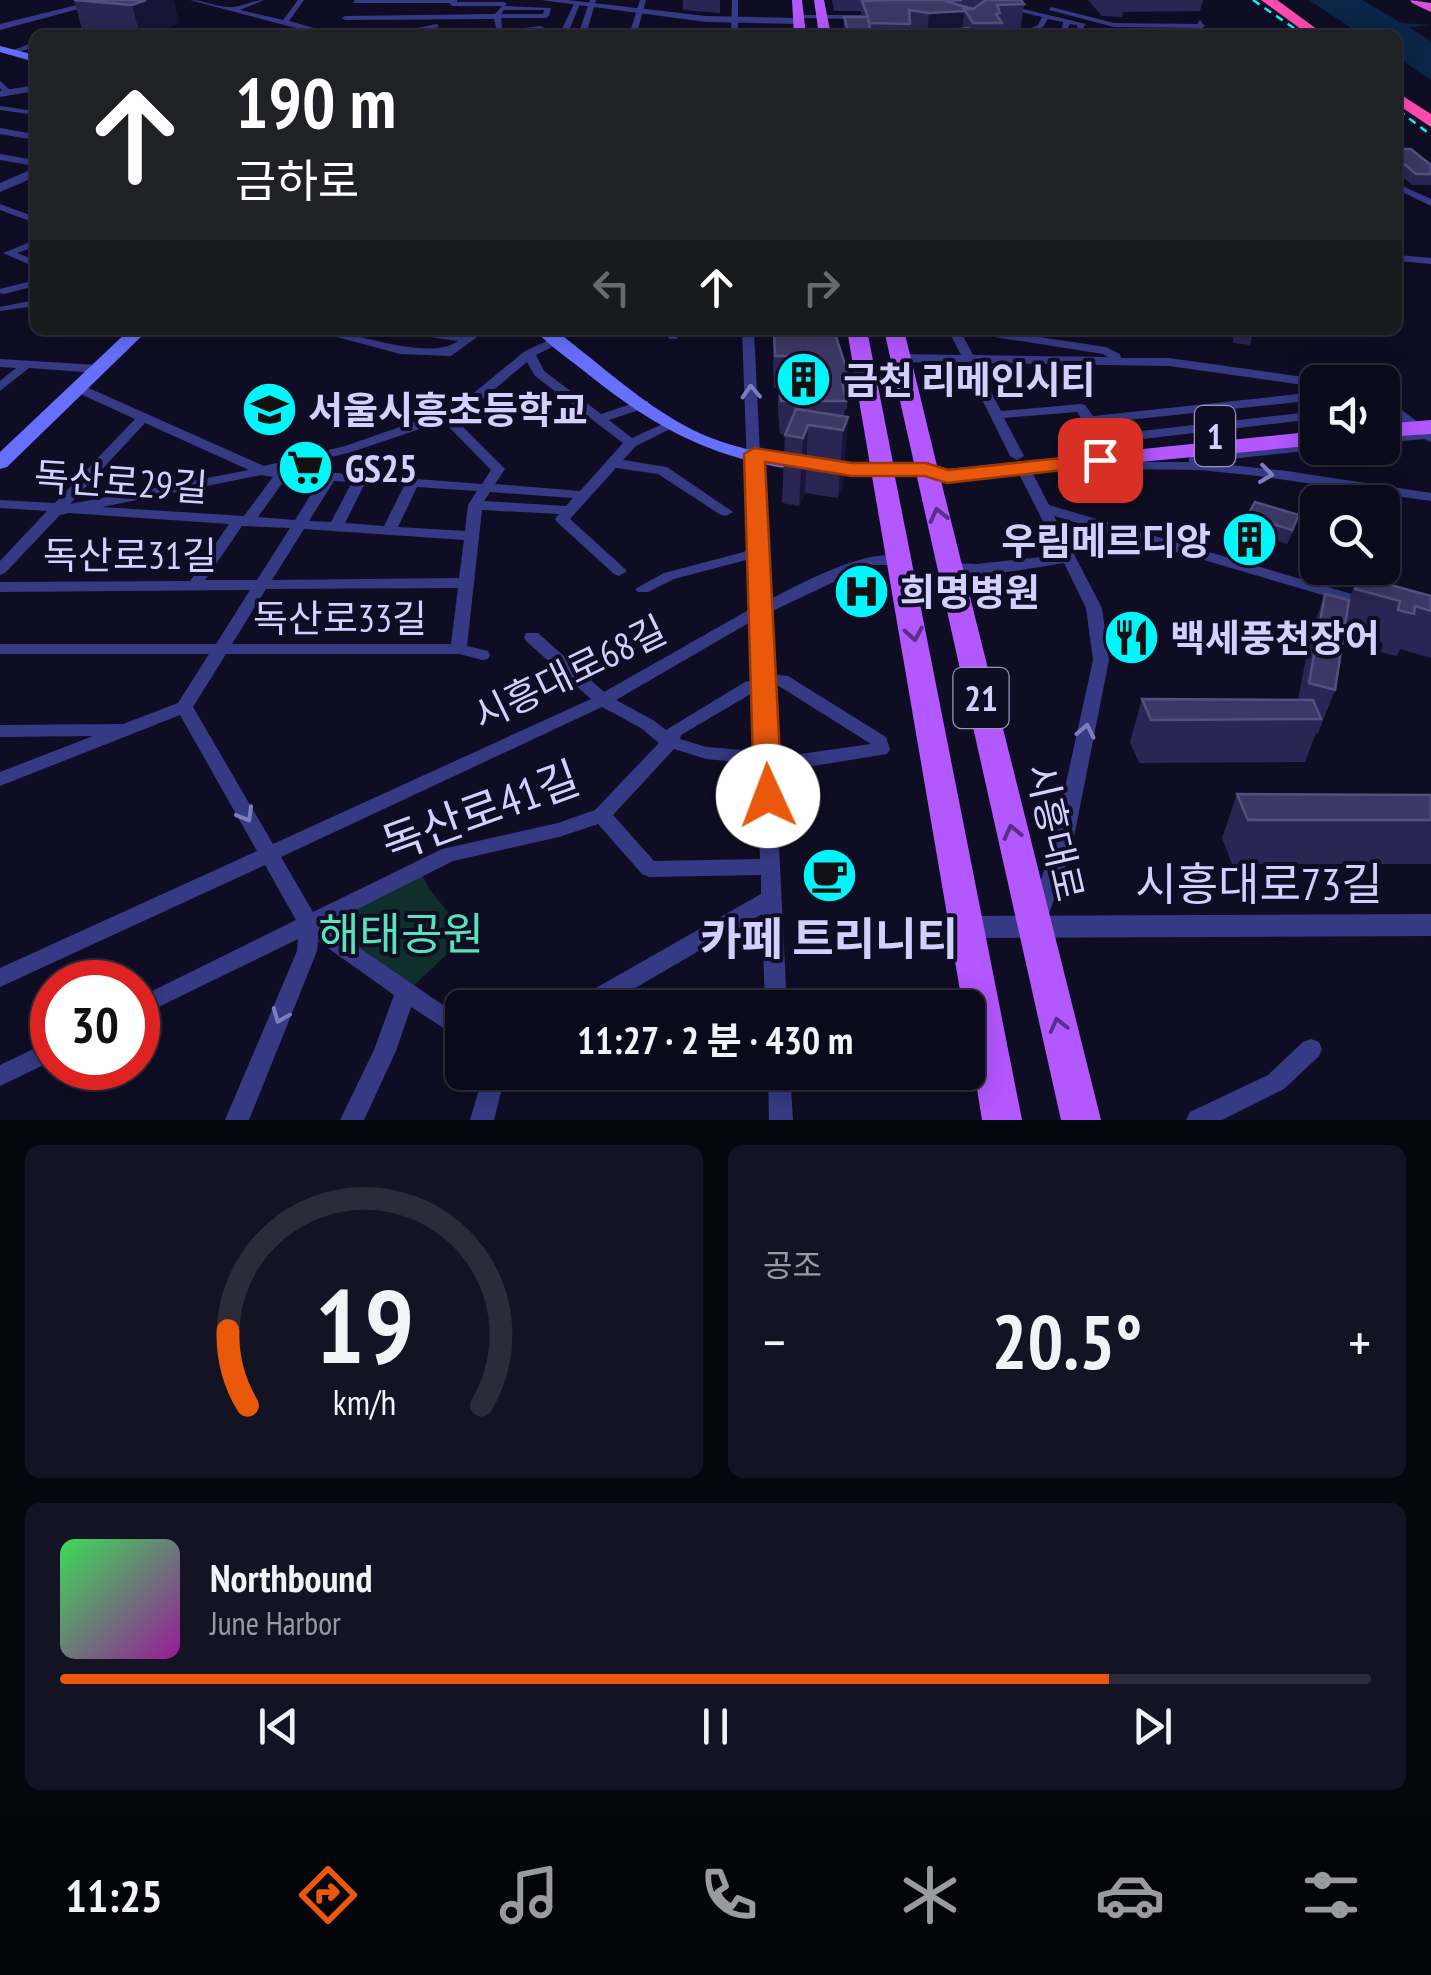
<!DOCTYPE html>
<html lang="ko">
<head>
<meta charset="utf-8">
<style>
	body { margin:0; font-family:"PT Sans Narrow","Noto Sans KR",sans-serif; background:#141324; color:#f1f3f6; height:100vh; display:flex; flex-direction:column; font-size:38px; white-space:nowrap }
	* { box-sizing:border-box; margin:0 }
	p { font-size:32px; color:#9a9aa3 }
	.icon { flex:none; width:55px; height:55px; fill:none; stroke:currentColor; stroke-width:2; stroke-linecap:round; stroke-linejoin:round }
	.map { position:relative; height:1120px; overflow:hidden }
	.details { display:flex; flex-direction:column; gap:25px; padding:25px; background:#06060f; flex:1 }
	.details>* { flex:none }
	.top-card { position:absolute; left:30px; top:30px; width:1372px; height:305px; border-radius:15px; box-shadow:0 5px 25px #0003,0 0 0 2px #2b2b3a; background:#202124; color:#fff; overflow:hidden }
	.fabs { position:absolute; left:1300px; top:365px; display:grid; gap:20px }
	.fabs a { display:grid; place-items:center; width:100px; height:100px; border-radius:15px; background:#0b0a1b; box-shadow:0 5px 25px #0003,0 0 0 2px #2b2b3a; font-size:50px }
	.speed { position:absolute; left:30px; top:960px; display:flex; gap:20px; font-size:50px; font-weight:700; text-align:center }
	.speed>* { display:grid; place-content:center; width:130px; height:130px; border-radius:50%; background:#0b0a1b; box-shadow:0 5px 25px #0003,0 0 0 2px #2b2b3a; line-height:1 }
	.speed .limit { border:15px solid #d22; background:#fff; color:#111 }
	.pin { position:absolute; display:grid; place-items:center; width:85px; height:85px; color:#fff; margin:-42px; border-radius:20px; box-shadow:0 5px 15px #0006 }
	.me { position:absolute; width:110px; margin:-55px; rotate:358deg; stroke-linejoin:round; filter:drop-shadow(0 0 8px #0008) }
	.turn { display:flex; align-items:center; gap:35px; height:210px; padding:0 40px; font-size:45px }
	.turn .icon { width:130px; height:130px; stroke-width:2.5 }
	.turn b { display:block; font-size:70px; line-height:85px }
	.lanes { display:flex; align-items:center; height:95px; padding:0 40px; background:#0003; justify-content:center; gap:50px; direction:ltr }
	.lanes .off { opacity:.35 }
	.big { font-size:75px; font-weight:700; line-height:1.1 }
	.details .card { flex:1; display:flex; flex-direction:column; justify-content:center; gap:15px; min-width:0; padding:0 35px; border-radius:15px; background:#141324 }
	.details .dial { align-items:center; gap:0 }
	.dial svg { height:260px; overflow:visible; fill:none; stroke:#2b2b3a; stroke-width:7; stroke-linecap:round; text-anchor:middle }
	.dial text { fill:#f1f3f6; stroke:none }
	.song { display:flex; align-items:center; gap:30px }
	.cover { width:120px; height:120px; border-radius:15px; background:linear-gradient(135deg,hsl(130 70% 55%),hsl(300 70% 35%)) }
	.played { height:10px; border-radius:5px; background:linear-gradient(90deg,#ea580c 80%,#2b2b3a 80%) }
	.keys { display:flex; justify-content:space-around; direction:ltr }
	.heat { display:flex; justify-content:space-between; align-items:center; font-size:55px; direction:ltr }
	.details .tiles { flex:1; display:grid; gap:25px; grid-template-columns:1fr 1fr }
	.card:last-child { grid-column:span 2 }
	.trip { position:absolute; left:445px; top:990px; width:540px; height:100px; border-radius:15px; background:#0b0a1b; box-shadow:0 5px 25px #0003,0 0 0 2px #2b2b3a; font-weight:700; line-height:100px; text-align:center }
	.dock { display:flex; height:160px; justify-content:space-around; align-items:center; background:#04040b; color:#9a9aa3 }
	.dock .icon { width:70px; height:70px }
	.dock .on { color:#ea580c }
	.dock b { font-size:45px; color:#f1f3f6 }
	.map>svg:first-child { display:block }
</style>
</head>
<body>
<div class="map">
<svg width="1431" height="1120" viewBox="0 0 1431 1120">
	<rect width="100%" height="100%" fill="#0f0d24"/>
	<path fill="#102e2b" d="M419,869L429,889L467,935L405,994L309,924Z"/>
	<path fill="#0a2547" d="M1309,0H1362L1402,23L1431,25L1409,27L1431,41V80L1398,58V35H1362Z"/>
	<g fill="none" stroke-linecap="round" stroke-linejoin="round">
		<path fill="#363a85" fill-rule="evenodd" d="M190,0C204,0 218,8 232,7C243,7 253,0 264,0L240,10L283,20L298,0H304L289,21L339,35H326L284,25Z
			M355,0H457V2H504L507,4L504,6L551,8L549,16L546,18H501L502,29L508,30L541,26L545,28L516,32L525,35L497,31L494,19L345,20L342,18L345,16L495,14L502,6H452L449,3H353ZM504,10H544L543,14H501Z
			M590,0H596L586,35H578Z
			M640,0H646L637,33L731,30L732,0H738V35H629Z
			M577,2L580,4L567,35H559L574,4Z
			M1051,7L1114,23L1197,24L1200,20L1205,26L1202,28L1114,27L1049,10Z
			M1023,9L1086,24L1083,28L1086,35H1078L1077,25L1070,24L1067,30L1057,35H1047L1062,28L1063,22L1048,19L1043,27L1024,35H1014L1038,25L1042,17L1021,12Z
			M798,15H863L866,17L863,19L796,18Z
			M437,24L439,27L399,35H383Z
			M824,30L853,33L857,35L822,33Z
			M226,33H307L311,35H222Z
			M32,43H35V47L9,55L5,53Z
			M0,81L11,91V95H5L0,88Z
			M0,106L35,111V115L0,110Z
			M0,128L35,134V140L0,134Z
			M0,154L35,160V166L0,160Z
			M1398,184L1431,199V206L1398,190Z
			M0,204L35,217V223L0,210Z
			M35,240V247L17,253L35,260V267L3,253Z
			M1398,255L1431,258V264L1398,261Z
			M35,280V286L4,294L0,293V289Z
			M35,300V306L0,311V307Z
			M316,330C354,330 428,363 458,341L401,333L395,330H427L466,335L474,330H487L451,356L400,354L318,332Z
			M667,330H679L677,339H669Z
			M742,330H754L767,601C797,586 878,540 908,560L900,565H870L768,613L771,674L788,676L886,737L890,749L887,754L881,755L800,768L775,765L787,1008H765L762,914L601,1008H570L573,1001L761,894V875L649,877L642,874L598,824L559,837L453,861L326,925L462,1018V1040L411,1007L396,1051L364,1120H340L374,1050L394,995L318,941L317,951L249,1120H225L297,951L298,939L138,1017V998L296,920L265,865L0,987V968L257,851L180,715L0,786V772L93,736L0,737V725L123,724L178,703L209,654H0V644H216L250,590L0,592V582L190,581L229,524L69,513L60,515L5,573L0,575V561L47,511L0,508V500L55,503L135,419L74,391V385H82L264,466L345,446L440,413L470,396L525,351L558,336L562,338V342L536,355L544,371L601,414L640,401H648V407L609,420L632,438L667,422H677L678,425L636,446L623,460L667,467L733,512L726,516L721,515L658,474L616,468L570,519L624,568L627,571L619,576L614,574L557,522L555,519L559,514L482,510L467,646L488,651L490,655L488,659L482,660L459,654H226L193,707L273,844L591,699L526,641L524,637L526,633H538L604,692L752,608L750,559L674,579L648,592H638L635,589L664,573L744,552L750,547ZM527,362L535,376L623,443L580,491L495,484L505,469L453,417L479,402ZM443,421L491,470L482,484L285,469L355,451ZM145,423L249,470L70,504ZM261,475L273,477L244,516L102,507ZM286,478L320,480L295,520L258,517ZM334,481L352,482L331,522L309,521ZM365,483L404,486L384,526L345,523ZM417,487L477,491L468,505L465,531L398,527ZM490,492L573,498L566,506L484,501ZM242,526L290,528L257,580H205ZM304,529L464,540L459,578L272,580ZM458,588L451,644H232L266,589ZM752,621L754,680L745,682L666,730L653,720L616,700ZM771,686H779L871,744L800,754L774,752ZM754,692L756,751L706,747L680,739L681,735ZM602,707L641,728L659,743L595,810L558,823L442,849L313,912L281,857ZM674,749L706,759L757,764L760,859L654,861L613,815Z
			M948,330H960L973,355L1108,357L1103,354L969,333L963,330H992L1106,347L1120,354L1121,358H1169L1318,379L1324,382H1318V387L1169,366L976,363L1001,411L1081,404L1085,405L1093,416L1318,392V400L1089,424L1084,423L1077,412L1004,418L1024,456L1017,460L1010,456L964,363L901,362L895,358L901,354L961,355Z
			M0,359L98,365L104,369L98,373L29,368L0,391V381L16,368L0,367Z
			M1382,395L1431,432V442L1424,439L1382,443V435L1415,432L1382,406Z
			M1311,412L1317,416L1316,419L1091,445L1075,455L1068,451L1087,437Z
			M1318,442V448L1323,449L1203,462L1287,471L1431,493V501L1258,476L1200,470L1124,469L1095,463L1093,460L1100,456L1137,462H1189V456L1194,455Z
			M1023,464L1030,468L1049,505L1372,600L1374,603L1366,608L1360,606L1054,516L1102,608L1109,660L1072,847L1049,914L1046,920L1039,922L1032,920L1029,914L1052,847L1093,660L1086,608L1064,563C1036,567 964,583 942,568L950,563L976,564L1060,555L1016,468Z
			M1311,1039L1319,1042L1322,1049L1319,1056L1284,1089L1222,1120H1186L1190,1112L1268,1075L1303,1042Z
			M52,1040V1061L0,1086V1065Z
			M484,1072H506L494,1120H470Z
			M768,1072H790L793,1120H769Z"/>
		<path fill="#363a85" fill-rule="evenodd" d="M97,0H112L0,30V24Z
			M541,0H567L706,16L798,18L803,21L798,24L706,22Z
			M35,85V91L0,97V91Z
			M35,168V177L0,192V183Z
			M1431,914V936L967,938L957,935L953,927L957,919L967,916Z"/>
		<path fill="#676fff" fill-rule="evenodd" d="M0,46L35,55V62L0,52Z
			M129,330H148L7,467L0,469V452Z
			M535,330H555C600,364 642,404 693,430C751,458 820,462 883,464L893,470L883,476C756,472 689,455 589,375C571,360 550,347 535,330Z"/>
		<path fill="#b357ff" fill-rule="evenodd" d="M792,0H802L806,35H794Z
			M814,0H824L831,35H819Z
			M847,330H867L893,463H914L884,330H904L937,466L948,469L1318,431V445L941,481L1101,1120H1061L917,477H895L1022,1120H982L968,1032V1008H963Z
			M1431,420V434L1382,437V424Z"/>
		<path fill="#d951d8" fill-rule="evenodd" d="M1410,0L1431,3V12L1412,3Z"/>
		<path fill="#ff4bb0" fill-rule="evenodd" d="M1261,0H1277L1325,35H1309Z
			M1398,93L1431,114V127L1398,105Z"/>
		<path stroke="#00f6fb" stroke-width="2.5" stroke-dasharray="8 6" stroke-linecap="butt" d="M1253,0L1304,35
			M1398,110L1431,135"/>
	</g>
	<path fill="#2b2553" d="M74,0H173L179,23L149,35H106L83,33Z
		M683,0H720V13L683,10Z
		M832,0H1021L1024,4L1020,35H951V33L927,35L909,32V35H843L844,17H861V11H834Z
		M1088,0H1203L1200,11L1123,12L1122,17L1102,16Z
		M1398,149L1431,165V185H1412L1398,173Z
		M1233,330H1254L1250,345L1233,343Z
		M774,333L849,377L847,409H845L844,416L848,417L843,484L838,498L805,493L799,506L782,503L785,434H780L778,411V388H774L773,364Z
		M1255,502L1295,529L1287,544L1265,537L1253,559L1231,552L1235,538Z
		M847,570L876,609L851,612L847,580Z
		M1358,576L1431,596V658L1400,649L1397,656L1381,652L1383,643L1344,632L1335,690L1318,733H1316L1305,762L1139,763L1130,742L1142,699L1298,700L1310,636L1325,594L1349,600Z
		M1237,794L1431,820V864H1232L1222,838Z"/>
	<path fill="#181438" d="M146,0H173L179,23L149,35H140L132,5Z
		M964,11L962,33L951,30V33L927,35L929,13Z
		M848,417L843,484L838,498L843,430Z
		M808,425L805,493L799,506L803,438Z
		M1269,523L1265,537L1253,559L1258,545Z
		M877,599L876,609L851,612L852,602Z"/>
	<path fill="#3d3765" stroke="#544f7e" stroke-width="2.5" d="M74,0H146L132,5Z
		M887,0H962L945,1L973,9H964V11L929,13L909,10L910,24L870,23L868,19L871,34H849L844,17H868L862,1Z
		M986,0H1021L1024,4L997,5L1000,13L996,14L1002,23H973L964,9H973Z
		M969,28L973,35H954L951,30Z
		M1398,149H1411L1431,165V174H1416L1398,159Z
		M821,330H834L849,377H841L846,401H781L779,378H793L792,356H775L774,333Z
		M796,409L848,417L843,430L808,425L803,438L785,435Z
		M1255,502L1299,515L1292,530L1269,523L1258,545L1235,538Z
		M871,564L877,599L852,602L847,570Z
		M1358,576L1431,596V611L1415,606L1414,614L1398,610L1400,601L1355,589Z
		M1325,594L1349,600L1335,690L1309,683Z
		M1142,699L1313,700L1321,719L1151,720Z
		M1237,794L1431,795V820H1248Z"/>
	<defs><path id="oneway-chevron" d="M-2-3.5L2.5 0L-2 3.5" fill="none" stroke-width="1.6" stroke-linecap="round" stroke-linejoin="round" transform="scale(2.5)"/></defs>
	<g stroke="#7c7ebc">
		<use href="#oneway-chevron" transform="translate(751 392) rotate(-93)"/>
		<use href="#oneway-chevron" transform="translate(1266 474) rotate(7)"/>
		<use href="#oneway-chevron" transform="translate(1086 731) rotate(-78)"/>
		<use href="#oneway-chevron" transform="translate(246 815) rotate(60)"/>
		<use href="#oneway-chevron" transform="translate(280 1016) rotate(112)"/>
	</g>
	<g stroke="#592e87">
		<use href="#oneway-chevron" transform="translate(938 515) rotate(-103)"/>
		<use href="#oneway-chevron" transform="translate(914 634) rotate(80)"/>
		<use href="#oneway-chevron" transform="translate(1012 832) rotate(-103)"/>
		<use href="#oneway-chevron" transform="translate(1058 1025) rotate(-104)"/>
	</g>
	<path fill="#ea580c" stroke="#983908" stroke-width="2.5" d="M754,448L852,463H926L948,470L1100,454L1110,460L1100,466L947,483L925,476H852L765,462L782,796L778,803L768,806L758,803L754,796L744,454Z"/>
	<defs>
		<symbol id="building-disc" viewBox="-11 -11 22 22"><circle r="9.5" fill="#00f6fb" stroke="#0f0d24"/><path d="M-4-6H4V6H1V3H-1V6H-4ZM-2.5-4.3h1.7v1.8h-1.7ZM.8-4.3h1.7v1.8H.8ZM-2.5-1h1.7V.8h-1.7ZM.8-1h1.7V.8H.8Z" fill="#111"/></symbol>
		<symbol id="school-disc" viewBox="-11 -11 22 22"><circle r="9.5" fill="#00f6fb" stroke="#0f0d24"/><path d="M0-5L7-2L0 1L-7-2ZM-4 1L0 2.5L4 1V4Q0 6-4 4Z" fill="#111"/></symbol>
		<symbol id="supermarket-disc" viewBox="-11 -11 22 22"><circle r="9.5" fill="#00f6fb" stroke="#0f0d24"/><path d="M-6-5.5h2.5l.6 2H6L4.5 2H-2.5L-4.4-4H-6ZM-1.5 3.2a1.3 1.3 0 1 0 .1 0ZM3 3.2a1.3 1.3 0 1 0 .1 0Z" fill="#111"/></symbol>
		<symbol id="hospital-disc" viewBox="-11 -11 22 22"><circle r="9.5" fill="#00f6fb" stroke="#0f0d24"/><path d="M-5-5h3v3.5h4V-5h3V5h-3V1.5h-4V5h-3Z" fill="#111"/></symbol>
		<symbol id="restaurant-disc" viewBox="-11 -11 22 22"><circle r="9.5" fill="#00f6fb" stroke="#0f0d24"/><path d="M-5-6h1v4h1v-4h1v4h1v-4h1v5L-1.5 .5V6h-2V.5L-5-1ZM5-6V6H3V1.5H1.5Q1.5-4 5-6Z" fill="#111"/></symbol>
		<symbol id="cafe-disc" viewBox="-11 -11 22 22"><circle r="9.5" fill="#00f6fb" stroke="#0f0d24"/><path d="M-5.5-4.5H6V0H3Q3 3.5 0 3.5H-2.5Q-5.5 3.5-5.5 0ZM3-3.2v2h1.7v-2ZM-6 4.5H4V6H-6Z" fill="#111"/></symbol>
	</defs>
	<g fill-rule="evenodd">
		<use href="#building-disc" x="772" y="348" width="63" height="63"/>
		<use href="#school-disc" x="238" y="378" width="63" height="63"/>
		<use href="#supermarket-disc" x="274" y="436" width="63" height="63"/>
		<use href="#building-disc" x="1218" y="508" width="63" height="63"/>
		<use href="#hospital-disc" x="830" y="560" width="63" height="63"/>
		<use href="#restaurant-disc" x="1100" y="606" width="63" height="63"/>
		<use href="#cafe-disc" x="798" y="844" width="63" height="63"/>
	</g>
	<g text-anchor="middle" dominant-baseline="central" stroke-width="8" stroke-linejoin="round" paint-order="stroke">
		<g fill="#0f0d24" stroke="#9896bd" stroke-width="2.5">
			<rect x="1195" y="406" width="40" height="60" rx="8"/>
			<rect x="953.5" y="668" width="55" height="60" rx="8"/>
		</g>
		<g font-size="35" font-weight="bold" fill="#d2d0ff">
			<text x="1215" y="436">1</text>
			<text x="981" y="698">21</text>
		</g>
		<g font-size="38" font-weight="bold" fill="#d2d0ff" stroke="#0f0d24" text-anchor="start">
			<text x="843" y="379">금천 리메인시티</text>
			<text x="308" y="409">서울시흥초등학교</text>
			<text x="345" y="467">GS25</text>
			<text x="1211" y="540" text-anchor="end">우림메르디앙</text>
			<text x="900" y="591">희명병원</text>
			<text x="1170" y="637">백세풍천장어</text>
		</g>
		<g font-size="38" fill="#d2d0ff" stroke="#0f0d24">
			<text transform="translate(121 481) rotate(4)">독산로29길</text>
			<text x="130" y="554">독산로31길</text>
			<text x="340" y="617">독산로33길</text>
			<text transform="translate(569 672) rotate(-26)">시흥대로68길</text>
			<text transform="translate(1056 832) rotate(77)">시흥대로</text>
		</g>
		<g font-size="45" fill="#d2d0ff" stroke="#0f0d24">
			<text transform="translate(480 810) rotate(-20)">독산로41길</text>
			<text x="1259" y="883">시흥대로73길</text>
		</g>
		<g font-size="45" fill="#57e4b6" stroke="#0f0d24">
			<text x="401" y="933">해태공원</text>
		</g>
		<g font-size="45" font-weight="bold" fill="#d2d0ff" stroke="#0f0d24">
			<text x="829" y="938">카페 트리니티</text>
		</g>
	</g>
</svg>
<div class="fabs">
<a><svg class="icon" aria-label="sound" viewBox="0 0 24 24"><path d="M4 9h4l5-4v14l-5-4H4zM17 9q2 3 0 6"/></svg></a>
<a><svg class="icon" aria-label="search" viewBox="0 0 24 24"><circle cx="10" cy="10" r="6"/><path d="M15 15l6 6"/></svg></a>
</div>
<div class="speed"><div class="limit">30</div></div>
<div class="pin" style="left:1100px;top:460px;background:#d93025"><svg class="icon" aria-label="arrive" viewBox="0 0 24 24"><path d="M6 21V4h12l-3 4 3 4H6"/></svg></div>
<svg class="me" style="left:768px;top:796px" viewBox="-20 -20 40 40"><circle r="19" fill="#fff"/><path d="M0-13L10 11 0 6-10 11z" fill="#ea580c"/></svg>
<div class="trip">11:27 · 2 분 · 430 m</div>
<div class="top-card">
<div class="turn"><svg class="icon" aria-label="ahead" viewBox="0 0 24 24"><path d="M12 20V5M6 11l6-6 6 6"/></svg><div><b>190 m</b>금하로</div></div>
<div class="lanes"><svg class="icon off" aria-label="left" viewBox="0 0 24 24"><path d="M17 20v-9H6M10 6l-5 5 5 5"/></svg><svg class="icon" aria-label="ahead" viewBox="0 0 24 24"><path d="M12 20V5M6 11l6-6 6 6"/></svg><svg class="icon off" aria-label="right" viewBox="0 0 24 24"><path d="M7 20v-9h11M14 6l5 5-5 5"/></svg></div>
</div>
</div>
<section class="details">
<div class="tiles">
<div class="card dial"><svg viewBox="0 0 100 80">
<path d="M14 69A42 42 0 1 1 86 69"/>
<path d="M14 69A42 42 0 0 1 8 46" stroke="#ea580c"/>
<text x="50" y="56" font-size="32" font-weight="700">19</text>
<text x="50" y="72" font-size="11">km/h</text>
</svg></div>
<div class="card"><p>공조</p>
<div class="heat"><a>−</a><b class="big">20.5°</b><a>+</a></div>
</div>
<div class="card">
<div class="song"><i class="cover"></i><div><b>Northbound</b><p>June Harbor</p></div></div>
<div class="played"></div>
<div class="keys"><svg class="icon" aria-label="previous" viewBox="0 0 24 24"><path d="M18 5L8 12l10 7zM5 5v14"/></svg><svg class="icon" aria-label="pause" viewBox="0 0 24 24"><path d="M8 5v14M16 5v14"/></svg><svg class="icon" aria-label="next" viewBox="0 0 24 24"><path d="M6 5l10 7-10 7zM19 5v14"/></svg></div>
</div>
</div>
</section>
<nav class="dock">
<b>11:25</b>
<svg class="icon on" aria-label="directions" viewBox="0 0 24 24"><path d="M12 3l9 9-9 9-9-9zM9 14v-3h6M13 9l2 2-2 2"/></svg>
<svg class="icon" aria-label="music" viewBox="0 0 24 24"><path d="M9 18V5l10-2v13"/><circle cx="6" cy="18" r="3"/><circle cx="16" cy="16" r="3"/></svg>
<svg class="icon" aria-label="phone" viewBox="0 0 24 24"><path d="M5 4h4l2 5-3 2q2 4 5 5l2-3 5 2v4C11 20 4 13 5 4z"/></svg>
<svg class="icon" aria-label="climate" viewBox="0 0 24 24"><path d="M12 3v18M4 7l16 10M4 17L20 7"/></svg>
<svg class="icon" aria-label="car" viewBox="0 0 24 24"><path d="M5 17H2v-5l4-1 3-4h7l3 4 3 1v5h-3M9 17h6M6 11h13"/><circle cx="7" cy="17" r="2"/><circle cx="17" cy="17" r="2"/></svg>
<svg class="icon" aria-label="filters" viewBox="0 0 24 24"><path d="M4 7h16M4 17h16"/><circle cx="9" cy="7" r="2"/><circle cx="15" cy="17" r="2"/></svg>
</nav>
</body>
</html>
